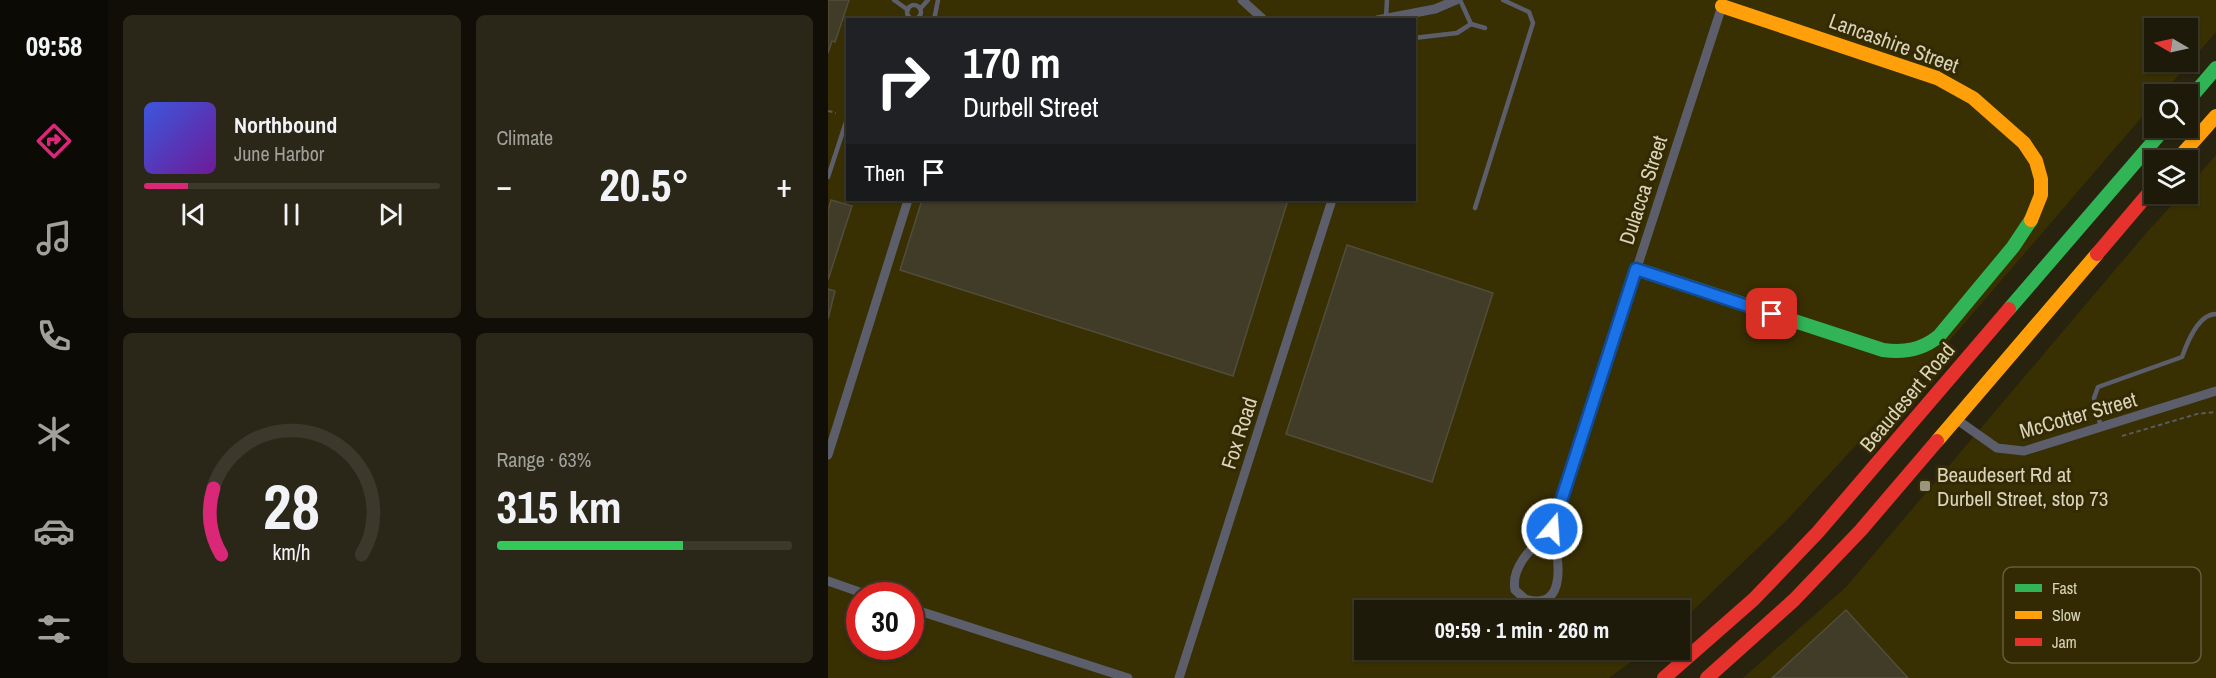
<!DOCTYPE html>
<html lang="en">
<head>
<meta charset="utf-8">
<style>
	body { margin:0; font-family:"Archivo Narrow",sans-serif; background:#2b2718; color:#f1f3f6; height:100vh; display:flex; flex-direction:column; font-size:22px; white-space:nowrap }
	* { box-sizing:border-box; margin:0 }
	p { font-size:20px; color:#a1a19c }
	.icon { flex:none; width:33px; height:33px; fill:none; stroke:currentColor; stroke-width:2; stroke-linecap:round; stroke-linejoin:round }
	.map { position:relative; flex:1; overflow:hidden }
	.side { display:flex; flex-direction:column; gap:15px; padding:15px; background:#100e06; width:720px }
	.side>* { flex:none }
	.guide { position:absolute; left:18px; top:18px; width:570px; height:183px; border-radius:0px; box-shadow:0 2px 4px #0004,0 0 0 2px #3c382b; background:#202124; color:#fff; overflow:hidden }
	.needle { width:39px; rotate:279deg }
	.buttons { position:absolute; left:1316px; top:18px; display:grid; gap:12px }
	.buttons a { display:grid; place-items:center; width:54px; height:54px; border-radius:0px; background:#1e1a0a; box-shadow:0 2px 4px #0004,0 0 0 2px #3c382b; font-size:30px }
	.speed { position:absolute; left:18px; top:582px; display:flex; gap:12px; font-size:30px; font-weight:700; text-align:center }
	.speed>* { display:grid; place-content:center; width:78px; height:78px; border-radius:50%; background:#1e1a0a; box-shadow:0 2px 4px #0004,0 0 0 2px #3c382b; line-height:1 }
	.speed .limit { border:9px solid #d22; background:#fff; color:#111 }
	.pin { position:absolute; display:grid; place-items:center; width:51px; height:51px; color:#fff; margin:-26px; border-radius:12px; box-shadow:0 3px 9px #0006 }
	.me { position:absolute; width:66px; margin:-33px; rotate:18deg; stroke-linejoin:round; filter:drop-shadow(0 0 4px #0008) }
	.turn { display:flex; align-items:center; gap:21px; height:126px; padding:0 18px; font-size:27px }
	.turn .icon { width:78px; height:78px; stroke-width:2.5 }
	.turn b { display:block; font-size:42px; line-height:51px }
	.then { display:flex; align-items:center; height:57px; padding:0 18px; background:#0003; gap:12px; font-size:22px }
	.big { font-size:45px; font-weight:800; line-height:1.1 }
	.side .tile { flex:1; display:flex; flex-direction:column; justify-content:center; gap:9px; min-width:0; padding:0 21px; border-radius:9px; background:#2b2718 }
	.side .dial { align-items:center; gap:0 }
	.dial svg { height:156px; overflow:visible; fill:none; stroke:#3c382b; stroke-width:7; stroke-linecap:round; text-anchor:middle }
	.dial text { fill:#f1f3f6; stroke:none }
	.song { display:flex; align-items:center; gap:18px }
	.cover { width:72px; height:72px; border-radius:9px; background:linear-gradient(135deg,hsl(230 70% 55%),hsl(280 70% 35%)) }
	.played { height:6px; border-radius:3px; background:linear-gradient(90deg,#db2777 15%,#3c382b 15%) }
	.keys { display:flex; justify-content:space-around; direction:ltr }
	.heat { display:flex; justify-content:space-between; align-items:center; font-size:33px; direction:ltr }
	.charge { height:9px; border-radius:4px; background:linear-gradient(90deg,#34c759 63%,#3c382b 0) }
	.side .tiles { flex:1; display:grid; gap:15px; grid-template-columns:repeat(2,1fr) }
	.trip { position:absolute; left:526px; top:600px; width:336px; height:60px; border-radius:0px; background:#1e1a0a; box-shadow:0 2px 4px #0004,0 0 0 2px #3c382b; font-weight:800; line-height:60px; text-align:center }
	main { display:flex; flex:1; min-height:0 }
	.tabs { display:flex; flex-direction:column; width:108px; justify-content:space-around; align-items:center; background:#0c0a04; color:#a1a19c }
	.tabs .icon { width:42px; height:42px }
	.tabs .active { color:#db2777 }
	.tabs b { font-size:27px; color:#f1f3f6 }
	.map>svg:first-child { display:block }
</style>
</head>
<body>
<main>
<nav class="tabs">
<b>09:58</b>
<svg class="icon active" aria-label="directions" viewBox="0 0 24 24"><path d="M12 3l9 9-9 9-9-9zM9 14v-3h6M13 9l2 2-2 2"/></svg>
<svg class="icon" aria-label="music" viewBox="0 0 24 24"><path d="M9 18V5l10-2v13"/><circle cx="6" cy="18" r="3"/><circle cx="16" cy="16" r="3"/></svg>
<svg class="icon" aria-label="phone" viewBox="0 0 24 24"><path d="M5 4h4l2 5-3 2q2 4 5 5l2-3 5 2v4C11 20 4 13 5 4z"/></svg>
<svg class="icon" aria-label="climate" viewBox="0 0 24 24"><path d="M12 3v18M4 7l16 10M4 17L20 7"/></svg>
<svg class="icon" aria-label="car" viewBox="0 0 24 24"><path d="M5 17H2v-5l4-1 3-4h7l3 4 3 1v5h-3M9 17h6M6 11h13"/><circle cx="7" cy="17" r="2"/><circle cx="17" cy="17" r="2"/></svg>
<svg class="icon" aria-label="filters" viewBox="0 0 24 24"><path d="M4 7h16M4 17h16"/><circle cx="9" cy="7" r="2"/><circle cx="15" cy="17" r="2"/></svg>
</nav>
<section class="side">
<div class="tiles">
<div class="tile">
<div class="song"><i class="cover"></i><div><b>Northbound</b><p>June Harbor</p></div></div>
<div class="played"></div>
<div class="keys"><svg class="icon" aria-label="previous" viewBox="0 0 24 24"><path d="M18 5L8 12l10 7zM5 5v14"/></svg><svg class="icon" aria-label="pause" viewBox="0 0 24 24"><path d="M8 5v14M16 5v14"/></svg><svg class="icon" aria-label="next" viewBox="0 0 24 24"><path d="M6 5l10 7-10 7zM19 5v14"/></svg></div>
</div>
<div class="tile"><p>Climate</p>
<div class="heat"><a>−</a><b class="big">20.5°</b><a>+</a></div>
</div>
<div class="tile dial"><svg viewBox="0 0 100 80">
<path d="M14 69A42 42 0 1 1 86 69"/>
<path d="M14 69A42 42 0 0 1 10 35" stroke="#db2777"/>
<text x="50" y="56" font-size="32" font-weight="700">28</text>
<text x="50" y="72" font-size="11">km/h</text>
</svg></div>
<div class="tile"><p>Range · 63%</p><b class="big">315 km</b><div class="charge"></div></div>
</div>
</section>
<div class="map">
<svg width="1388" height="678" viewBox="0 0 1388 678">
	<rect width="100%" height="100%" fill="#28230e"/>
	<path fill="#382f03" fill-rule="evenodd" d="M0,0H1388V32L1334,94H1326V103L1079,390L960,519L852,623V610H537V650H819L781,678H0ZM20,20H586V200H20ZM1326,28H1359V62H1326ZM32,596H82V646H32Z
		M1388,155V678H915L1018,587L1320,231L1354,194H1359V188Z"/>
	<path fill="#413c27" stroke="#524d3b" stroke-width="1.5" d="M0,0H21L7,42L4,41L0,53Z
		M3,200L24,206L0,280V210Z
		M94,200H460L405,376L72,270Z
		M519,245L665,293L604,482L458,434Z
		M0,289L7,291L0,319Z
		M1018,610L1080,678H944Z"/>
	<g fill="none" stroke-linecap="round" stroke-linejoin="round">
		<path stroke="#5b5a5a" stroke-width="2" stroke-dasharray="4.5 3" stroke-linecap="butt" d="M0,111L8,113
			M1294,436L1369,414L1388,412"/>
		<path stroke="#5c5e6b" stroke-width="4.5" d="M66,0L80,10
			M632,0L643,24
			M79 12a7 7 0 1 1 14 0a7 7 0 1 1-14 0Z
			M92,9L100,0
			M558,18L559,0
			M106,20L110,0
			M586,38L629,33L643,24L657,28
			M0,177L20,116
			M647,208L705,23L701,12L675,0
			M1273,428L1266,398L1270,387L1354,357C1359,343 1370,314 1388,314"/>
		<path stroke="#5c5e6b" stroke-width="9" d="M414,0L436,20
			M549,20L607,9L628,0
			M1128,419L1169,448L1196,451L1388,391
			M0,455L80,200
			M724,529C730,553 742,613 697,599L687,590C682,565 708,544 724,529L895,3
			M0,581L43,596
			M82,608L300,678
			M351,678L504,200"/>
		<path stroke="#30b455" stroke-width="14" d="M1359,102L1388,68
			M808,269L1055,350C1076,353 1094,350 1111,336L1185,247L1203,220
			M1181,309L1337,128"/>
		<path stroke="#ff9f0a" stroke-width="14" d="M894,6L1109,78L1145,98L1196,143L1208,161L1213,179V195L1203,220
			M1349,160L1388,116
			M1109,441L1269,254"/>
		<path stroke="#e5322d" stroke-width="14" d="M1269,254L1326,187
			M836,678L926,599L990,532L1181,309
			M879,678L966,600L1033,530L1109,441"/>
	</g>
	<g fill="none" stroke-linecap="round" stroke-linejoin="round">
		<defs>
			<path id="route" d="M724,529L808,269L944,314"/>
		</defs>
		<use href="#route" stroke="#114b97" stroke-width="15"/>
		<use href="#route" stroke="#1a73e8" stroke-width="10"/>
	</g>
	<rect fill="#9b957e" stroke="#332a03" stroke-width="2" x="1091" y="480" width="12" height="12" rx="3"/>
	<g text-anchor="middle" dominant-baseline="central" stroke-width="6" stroke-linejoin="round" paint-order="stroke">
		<g font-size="21" fill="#d9d3ba" stroke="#332a03">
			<text transform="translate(1066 43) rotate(20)">Lancashire Street</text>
			<text transform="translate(815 190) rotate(-72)">Dulacca Street</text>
			<text transform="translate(1079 397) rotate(-50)">Beaudesert Road</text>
			<text transform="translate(1250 415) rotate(-16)">McCotter Street</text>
			<text transform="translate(411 433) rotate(-72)">Fox Road</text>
		</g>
		<g font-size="21" fill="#d9d3ba" stroke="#332a03" text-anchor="start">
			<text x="1109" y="474">Beaudesert Rd at<tspan x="1109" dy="24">Durbell Street, stop 73</tspan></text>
		</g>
	</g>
	<rect x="1175" y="567" width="198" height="96" rx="9" fill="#332a03" stroke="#655d3a" stroke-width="1.5"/>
	<rect x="1187" y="584" width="27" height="8" fill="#30b455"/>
	<rect x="1187" y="611" width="27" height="8" fill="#ff9f0a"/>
	<rect x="1187" y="638" width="27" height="8" fill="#e5322d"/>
	<g font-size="16" fill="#d9d3ba">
		<text x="1224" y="594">Fast</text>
		<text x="1224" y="621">Slow</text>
		<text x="1224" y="648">Jam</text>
	</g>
</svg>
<div class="buttons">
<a><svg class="needle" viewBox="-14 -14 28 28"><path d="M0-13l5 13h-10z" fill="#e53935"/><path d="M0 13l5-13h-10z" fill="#a1a19c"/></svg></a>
<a><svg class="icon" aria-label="search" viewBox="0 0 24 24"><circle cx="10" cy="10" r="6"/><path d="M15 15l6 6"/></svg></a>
<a><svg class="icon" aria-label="layers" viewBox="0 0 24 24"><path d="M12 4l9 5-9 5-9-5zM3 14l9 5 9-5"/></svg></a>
</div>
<div class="speed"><div class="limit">30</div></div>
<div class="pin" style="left:944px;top:314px;background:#d93025"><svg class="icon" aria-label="arrive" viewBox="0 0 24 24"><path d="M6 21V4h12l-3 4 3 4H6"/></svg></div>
<svg class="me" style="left:724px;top:529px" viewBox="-20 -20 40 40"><circle r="17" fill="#1a73e8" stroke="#fff" stroke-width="3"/><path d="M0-11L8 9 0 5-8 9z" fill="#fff"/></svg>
<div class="trip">09:59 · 1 min · 260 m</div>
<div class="guide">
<div class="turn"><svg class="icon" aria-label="right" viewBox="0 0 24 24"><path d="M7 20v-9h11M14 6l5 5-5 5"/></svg><div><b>170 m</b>Durbell Street</div></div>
<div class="then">Then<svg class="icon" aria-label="arrive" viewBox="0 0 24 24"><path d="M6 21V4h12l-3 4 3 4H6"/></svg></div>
</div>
</div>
</main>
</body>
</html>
